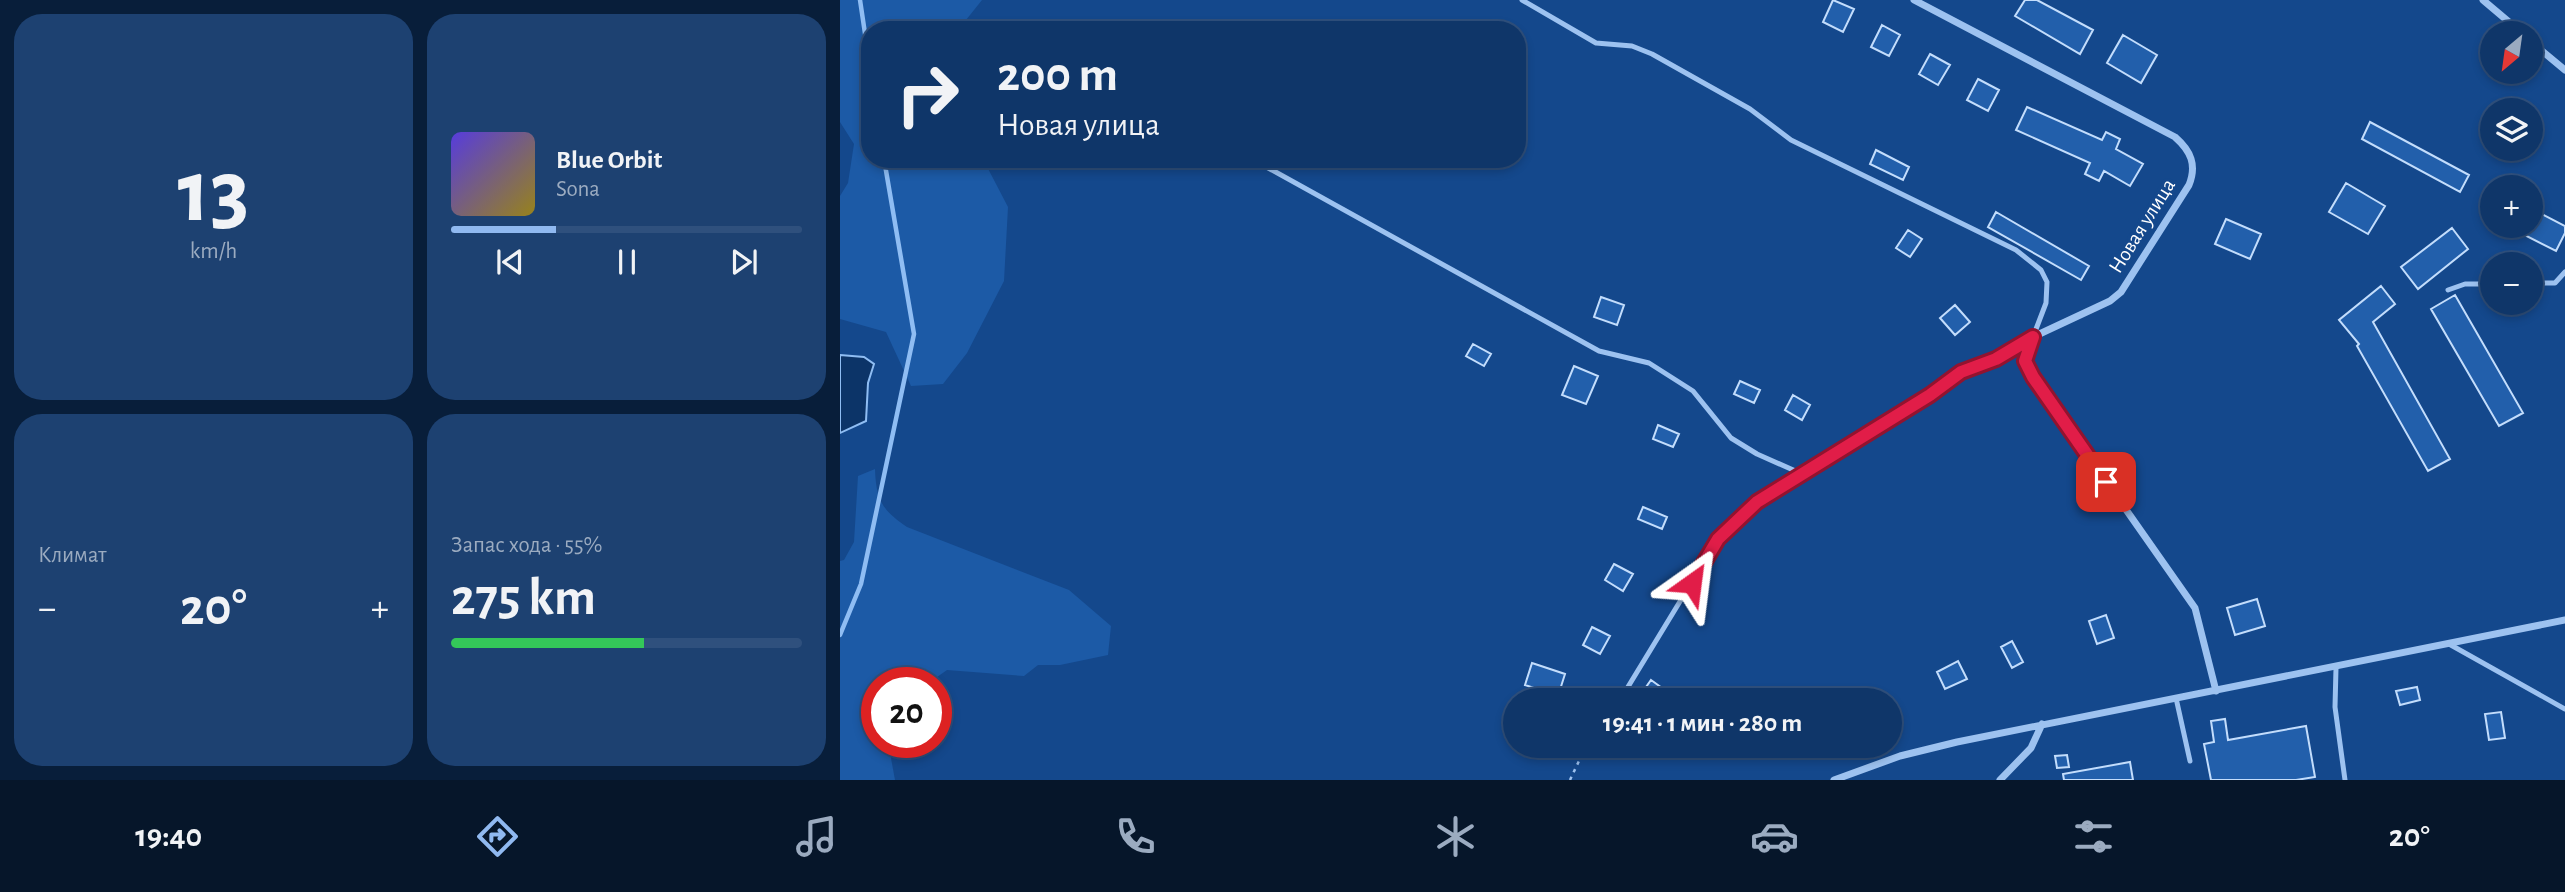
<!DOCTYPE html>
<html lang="ru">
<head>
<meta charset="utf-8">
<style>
	body { margin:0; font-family:"Alegreya Sans",sans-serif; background:#1d4171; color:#f1f3f6; height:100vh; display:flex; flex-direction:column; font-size:26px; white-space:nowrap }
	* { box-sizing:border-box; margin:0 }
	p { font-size:23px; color:#9babc0 }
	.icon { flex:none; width:38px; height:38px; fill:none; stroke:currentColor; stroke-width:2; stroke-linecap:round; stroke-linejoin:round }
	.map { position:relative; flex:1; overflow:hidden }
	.sheet { display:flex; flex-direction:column; gap:14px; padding:14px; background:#081e3a; width:840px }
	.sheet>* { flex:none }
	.top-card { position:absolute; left:21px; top:21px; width:665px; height:147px; border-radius:28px; box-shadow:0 4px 10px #0003,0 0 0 2px #2f507d; background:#0f3669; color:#f1f3f6; overflow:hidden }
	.needle { width:46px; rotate:209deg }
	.tools { position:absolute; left:1640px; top:21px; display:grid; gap:14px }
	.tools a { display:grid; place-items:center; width:63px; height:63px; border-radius:50%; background:#0f3669; box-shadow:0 4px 10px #0003,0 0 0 2px #2f507d; font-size:35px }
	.speed { position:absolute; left:21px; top:667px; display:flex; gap:14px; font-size:35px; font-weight:700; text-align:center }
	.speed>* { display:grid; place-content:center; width:91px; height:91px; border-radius:50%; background:#0f3669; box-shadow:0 4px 10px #0003,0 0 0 2px #2f507d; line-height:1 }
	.speed .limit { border:10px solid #d22; background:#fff; color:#111 }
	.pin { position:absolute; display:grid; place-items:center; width:60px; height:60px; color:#fff; margin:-30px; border-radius:14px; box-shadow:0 4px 10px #0006 }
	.me { position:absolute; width:77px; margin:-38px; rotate:31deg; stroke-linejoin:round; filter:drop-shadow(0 0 5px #0008) }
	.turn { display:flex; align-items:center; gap:24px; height:147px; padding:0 21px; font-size:32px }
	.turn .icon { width:91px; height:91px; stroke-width:2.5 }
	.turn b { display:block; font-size:49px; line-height:60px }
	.big { font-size:52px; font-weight:600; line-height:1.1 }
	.sheet .widget { flex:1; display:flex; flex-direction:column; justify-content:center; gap:10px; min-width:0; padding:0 24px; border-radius:28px; background:#1d4171 }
	.sheet .dial { align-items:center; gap:0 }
	.dial b { font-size:91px; line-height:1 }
	.song { display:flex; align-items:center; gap:21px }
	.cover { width:84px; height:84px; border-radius:10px; background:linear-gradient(135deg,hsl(250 70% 55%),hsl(50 70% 35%)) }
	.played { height:7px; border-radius:4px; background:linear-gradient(90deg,#90b9f0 30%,#2f507d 30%) }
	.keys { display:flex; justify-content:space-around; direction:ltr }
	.heat { display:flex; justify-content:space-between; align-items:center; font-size:38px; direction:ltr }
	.charge { height:10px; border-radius:5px; background:linear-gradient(90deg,#34c759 55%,#2f507d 0) }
	.sheet .tiles { flex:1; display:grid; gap:14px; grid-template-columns:repeat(2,1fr) }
	.trip { position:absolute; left:663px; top:688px; width:399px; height:70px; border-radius:35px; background:#0f3669; box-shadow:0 4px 10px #0003,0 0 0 2px #2f507d; font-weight:600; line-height:70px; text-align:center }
	.tab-bar { display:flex; height:112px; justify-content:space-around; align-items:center; background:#06162a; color:#9babc0 }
	.tab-bar .icon { width:49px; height:49px }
	.tab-bar .on { color:#90b9f0 }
	.tab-bar b { font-size:32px; color:#f1f3f6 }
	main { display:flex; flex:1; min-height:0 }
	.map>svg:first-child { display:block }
</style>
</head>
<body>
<main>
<section class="sheet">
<div class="tiles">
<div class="widget dial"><b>13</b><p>km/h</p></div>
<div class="widget">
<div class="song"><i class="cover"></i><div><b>Blue Orbit</b><p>Sona</p></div></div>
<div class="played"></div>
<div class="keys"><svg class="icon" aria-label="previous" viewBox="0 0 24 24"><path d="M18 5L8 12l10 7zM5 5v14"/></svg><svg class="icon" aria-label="pause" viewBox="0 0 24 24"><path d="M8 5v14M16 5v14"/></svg><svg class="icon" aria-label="next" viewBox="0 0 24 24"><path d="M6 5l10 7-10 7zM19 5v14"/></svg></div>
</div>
<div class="widget"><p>Климат</p>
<div class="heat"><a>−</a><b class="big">20°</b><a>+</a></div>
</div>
<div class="widget"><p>Запас хода · 55%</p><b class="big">275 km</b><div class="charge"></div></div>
</div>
</section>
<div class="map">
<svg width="1725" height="780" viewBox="0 0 1725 780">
	<rect width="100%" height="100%" fill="#14488c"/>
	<path fill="#1c5aa6" d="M0,0H142L118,30H30V159H143L168,207L164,281L127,353L103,384L71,386L46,332L0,319V196L8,183L14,144L0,122Z
		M35,469C36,500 42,510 67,527L229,590L271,626L268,655L220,665H198L184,676L107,670L90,682H64L56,670L51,682H37V742H48L55,780H0V561L4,560L14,542L18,476Z"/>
	<path fill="#0c3468" stroke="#8fbdf3" stroke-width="2" d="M0,355L24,357L34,364L28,383L26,421L0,433Z"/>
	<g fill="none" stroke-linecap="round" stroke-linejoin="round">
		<path stroke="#8fbdf3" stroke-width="4.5" d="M20,0L30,67
			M0,635L21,584L74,334L44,159"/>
	</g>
	<path fill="#225fab" stroke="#c3ddfc" stroke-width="2" d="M993,0L1014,9L1003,32L983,22Z
		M1185,0H1197L1253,30L1240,54L1175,16Z
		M1042,25L1060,35L1049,56L1031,47Z
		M1283,35L1317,55L1301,83L1267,63Z
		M1090,54L1110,65L1098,85L1079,74Z
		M1138,79L1159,90L1148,111L1127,100Z
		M1187,107L1262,140L1266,132L1280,139L1276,149L1303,164L1290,186L1264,171L1259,181L1245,174L1250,163L1176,130Z
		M1530,122L1629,175L1620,192L1522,139Z
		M1036,150L1069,167L1063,180L1030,164Z
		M1506,183L1545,206L1528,234L1489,212Z
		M1690,208L1725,226V233L1716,251L1667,226H1690Z
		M1156,212L1249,266L1241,280L1148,227Z
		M1386,219L1421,234L1410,259L1375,244Z
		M1612,228L1628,249L1578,289L1561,267Z
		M1068,230L1082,239L1070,257L1056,248Z
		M1541,286L1555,304L1533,322L1610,459L1588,471L1517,346L1519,344L1499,320Z
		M1615,295L1683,413L1659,426L1591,309Z
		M761,297L784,305L777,325L754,317Z
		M1115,305L1130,322L1115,335L1100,318Z
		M633,344L651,354L644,366L626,356Z
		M734,366L758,376L746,404L722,395Z
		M900,381L920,390L914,403L894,394Z
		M953,395L970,405L962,420L945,410Z
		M818,425L839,434L833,447L813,439Z
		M803,507L827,517L822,529L798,519Z
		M774,564L793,574L783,591L765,580Z
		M1417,599L1425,626L1395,635L1387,608Z
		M1266,615L1274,638L1257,644L1249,621Z
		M752,627L770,636L760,654L743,645Z
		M1172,641L1183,662L1172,668L1161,647Z
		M1118,661L1127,679L1105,689L1097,672Z
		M692,663L725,674L718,696L685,685Z
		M811,680L829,693L824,700H797Z
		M1577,687L1580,700L1560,705L1556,691Z
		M1661,712L1665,738L1649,740L1645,714Z
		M1385,719L1388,740L1466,726L1475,777L1456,780H1371L1364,744L1374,742L1371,721Z
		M1227,755L1229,767L1217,768L1215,756Z
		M1290,762L1293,780H1224L1223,774Z"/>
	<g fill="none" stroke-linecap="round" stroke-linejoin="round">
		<path stroke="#9dc2f0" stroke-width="2.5" stroke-dasharray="3.5 5" stroke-linecap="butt" d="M730,780L746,746"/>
		<path stroke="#9dc2f0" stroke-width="5" d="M682,0L756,43L792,46L812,54L910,109L951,140L1176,250L1201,270L1207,282L1206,303L1193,337L1156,359L1121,371L1090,395L917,502L878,539L780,700
			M412,159L759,351L809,363L853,391L891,438L917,454L960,473
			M1690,283H1715L1725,272
			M1608,290L1625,284H1652
			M1609,644L1725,709
			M1496,668L1495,707L1505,780
			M1336,698L1350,761"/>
		<path stroke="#9dc2f0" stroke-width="7" d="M1074,0L1335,137C1351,151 1357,165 1349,185L1281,292L1270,301L1193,337L1185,361L1193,377L1355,608L1376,691
			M1643,0L1682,33
			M1690,41L1725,70
			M994,780L1060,756L1117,742L1725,620
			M1160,780L1191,748L1202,724"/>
	</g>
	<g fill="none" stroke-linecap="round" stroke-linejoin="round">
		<defs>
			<path id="route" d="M852,583L878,539L917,502L1090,395L1121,372L1156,359L1193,337L1185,361L1193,377L1266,482"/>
		</defs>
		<use href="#route" stroke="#92132f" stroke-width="18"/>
		<use href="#route" stroke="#e11d48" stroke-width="12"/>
	</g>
	<g text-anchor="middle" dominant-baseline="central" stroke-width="7" stroke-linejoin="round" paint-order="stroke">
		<g font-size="21" fill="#fff" stroke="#14488c">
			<text transform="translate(1302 226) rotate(-58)">Новая улица</text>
		</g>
	</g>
</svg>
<div class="tools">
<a><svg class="needle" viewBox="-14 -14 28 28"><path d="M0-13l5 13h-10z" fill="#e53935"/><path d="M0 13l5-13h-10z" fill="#9babc0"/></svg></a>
<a><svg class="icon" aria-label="layers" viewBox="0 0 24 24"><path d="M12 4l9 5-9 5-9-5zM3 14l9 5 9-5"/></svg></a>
<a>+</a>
<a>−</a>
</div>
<div class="speed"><div class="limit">20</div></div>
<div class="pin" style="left:1266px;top:482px;background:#d93025"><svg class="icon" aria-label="arrive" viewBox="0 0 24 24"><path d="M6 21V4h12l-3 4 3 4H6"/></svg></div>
<svg class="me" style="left:852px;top:583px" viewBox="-20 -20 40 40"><path d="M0-17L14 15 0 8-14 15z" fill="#e11d48" stroke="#fff" stroke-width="4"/></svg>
<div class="trip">19:41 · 1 мин · 280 m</div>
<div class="top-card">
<div class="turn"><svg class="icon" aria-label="right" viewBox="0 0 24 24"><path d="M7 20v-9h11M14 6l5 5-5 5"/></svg><div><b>200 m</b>Новая улица</div></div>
</div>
</div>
</main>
<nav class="tab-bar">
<b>19:40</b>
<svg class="icon on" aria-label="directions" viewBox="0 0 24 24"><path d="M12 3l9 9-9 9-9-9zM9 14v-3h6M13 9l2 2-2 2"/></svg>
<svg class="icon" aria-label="music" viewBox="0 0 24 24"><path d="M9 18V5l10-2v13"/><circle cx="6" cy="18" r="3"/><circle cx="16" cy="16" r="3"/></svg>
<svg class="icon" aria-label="phone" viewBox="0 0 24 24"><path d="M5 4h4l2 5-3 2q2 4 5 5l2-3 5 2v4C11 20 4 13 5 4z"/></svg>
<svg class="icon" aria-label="climate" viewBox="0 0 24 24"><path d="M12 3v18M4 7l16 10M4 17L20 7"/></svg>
<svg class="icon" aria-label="car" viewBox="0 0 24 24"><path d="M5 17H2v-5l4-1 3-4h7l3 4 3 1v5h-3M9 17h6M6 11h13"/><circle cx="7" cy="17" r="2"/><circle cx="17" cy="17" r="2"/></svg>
<svg class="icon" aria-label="filters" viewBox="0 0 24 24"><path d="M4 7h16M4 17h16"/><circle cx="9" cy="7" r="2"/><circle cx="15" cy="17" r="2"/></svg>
<b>20°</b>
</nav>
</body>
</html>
